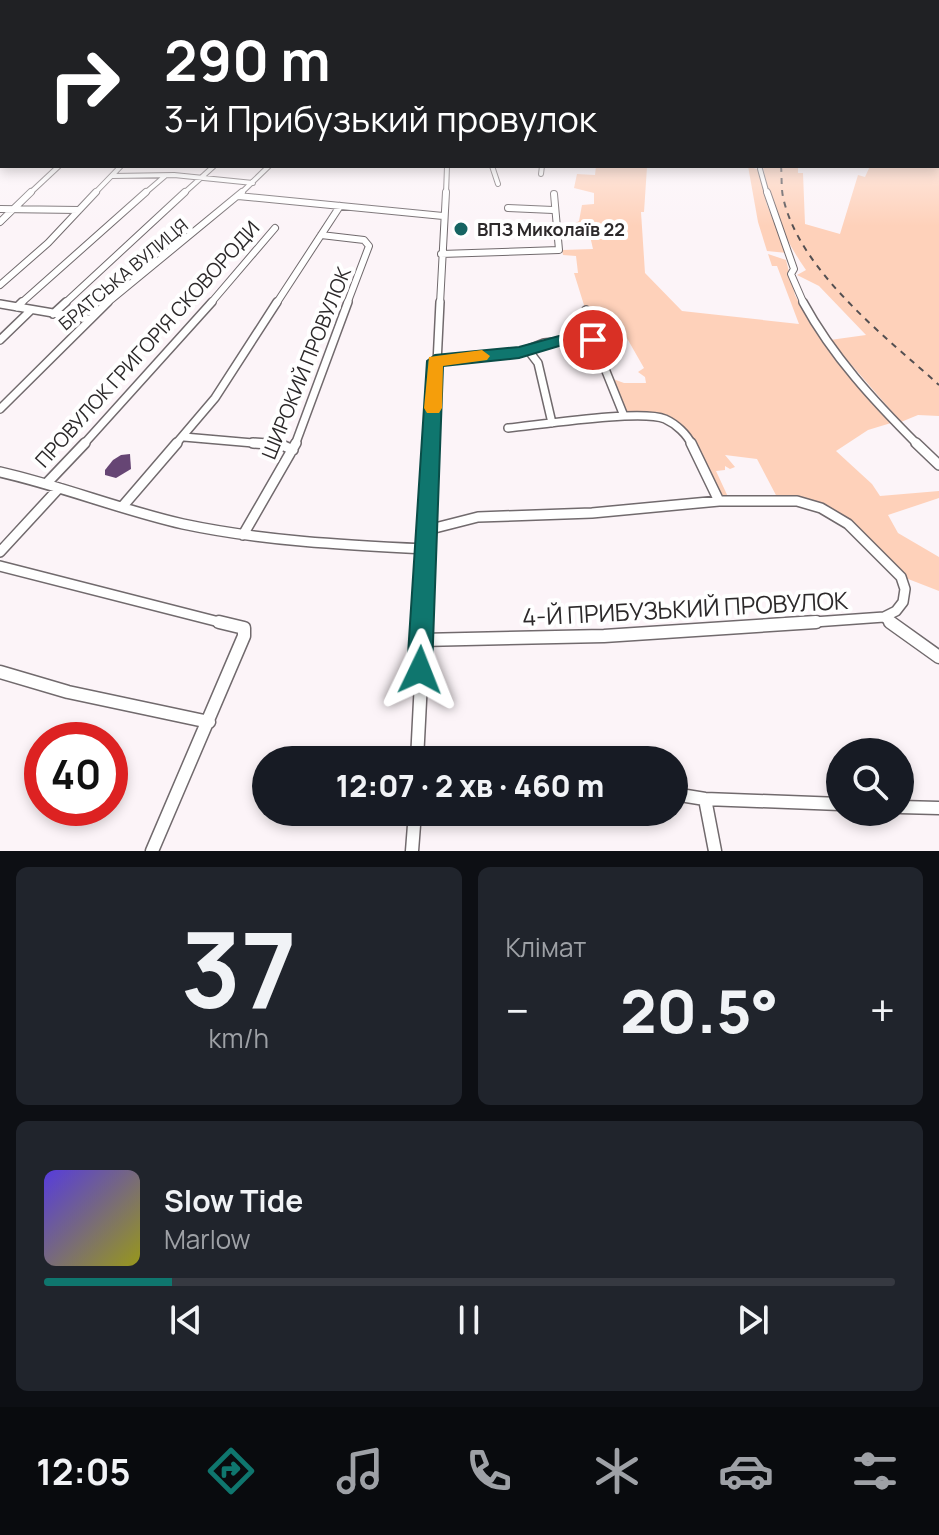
<!DOCTYPE html>
<html lang="uk">
<head>
<meta charset="utf-8">
<style>
	body { margin:0; font-family:Manrope,sans-serif; background:#20242c; color:#f1f3f6; height:100vh; display:flex; flex-direction:column; font-size:30px; white-space:nowrap }
	* { box-sizing:border-box; margin:0 }
	p { font-size:26px; color:#9ea1a6 }
	.icon { flex:none; width:44px; height:44px; fill:none; stroke:currentColor; stroke-width:2; stroke-linecap:round; stroke-linejoin:round }
	.map { position:relative; height:851px; overflow:hidden }
	.side { display:flex; flex-direction:column; gap:16px; padding:16px; background:#0d0f14; flex:1 }
	.side>* { flex:none }
	.guide { position:absolute; left:0px; top:0px; width:940px; height:168px; box-shadow:0 4px 12px #0003; background:#202124; color:#fff; overflow:hidden }
	.fabs { position:absolute; left:826px; top:738px; display:grid; gap:16px }
	.fabs a { display:grid; place-items:center; width:88px; height:88px; border-radius:50%; background:#171b24; box-shadow:0 4px 12px #0003; font-size:40px }
	.speed { position:absolute; left:24px; top:722px; display:flex; gap:16px; font-size:40px; font-weight:700; text-align:center }
	.speed>* { display:grid; place-content:center; width:104px; height:104px; border-radius:50%; background:#171b24; box-shadow:0 4px 12px #0003; line-height:1 }
	.speed .limit { border:12px solid #d22; background:#fff; color:#111 }
	.pin { position:absolute; display:grid; place-items:center; width:68px; height:68px; color:#fff; margin:-34px; border:4px solid #fff; border-radius:50%; box-shadow:0 2px 8px #0007 }
	.me { position:absolute; width:88px; margin:-44px; rotate:2deg; stroke-linejoin:round; filter:drop-shadow(0 0 6px #0008) }
	.turn { display:flex; align-items:center; gap:28px; height:168px; padding:0 32px; font-size:36px }
	.turn .icon { width:104px; height:104px; stroke-width:2.5 }
	.turn b { display:block; font-size:56px; line-height:68px }
	.big { font-size:60px; font-weight:800; line-height:1.1 }
	.side .card { flex:1; display:flex; flex-direction:column; justify-content:center; gap:12px; min-width:0; padding:0 28px; border-radius:12px; background:#20242c }
	.side .dial { align-items:center; gap:0 }
	.dial b { font-size:104px; line-height:1 }
	.song { display:flex; align-items:center; gap:24px }
	.cover { width:96px; height:96px; border-radius:12px; background:linear-gradient(135deg,hsl(250 70% 55%),hsl(60 70% 35%)) }
	.played { height:8px; border-radius:4px; background:linear-gradient(90deg,#0f766e 15%,#363941 15%) }
	.keys { display:flex; justify-content:space-around; direction:ltr }
	.heat { display:flex; justify-content:space-between; align-items:center; font-size:44px; direction:ltr }
	.side .tiles { flex:1; display:grid; gap:16px; grid-template-columns:1fr 1fr }
	.card:last-child { grid-column:span 2 }
	.trip { position:absolute; left:252px; top:746px; width:436px; height:80px; border-radius:40px; background:#171b24; box-shadow:0 4px 12px #0003; font-weight:800; line-height:80px; text-align:center }
	.tab-bar { display:flex; height:128px; justify-content:space-around; align-items:center; background:#090b0e; color:#9ea1a6 }
	.tab-bar .icon { width:56px; height:56px }
	.tab-bar .current { color:#0f766e }
	.tab-bar b { font-size:36px; color:#f1f3f6 }
	.map>svg:first-child { display:block }
</style>
</head>
<body>
<div class="map">
<svg width="939" height="851" viewBox="0 0 939 851">
	<rect width="100%" height="100%" fill="#fcf4f8"/>
	<path fill="#fed1ba" d="M939,135V384L936,382L939,385V416L918,415L901,422L830,340L866,335L819,286L797,275L806,270C784,239 770,205 763,167L757,166H798V173H803L805,224L840,234L858,175L865,177L870,166H938Z
		M596,166H650L647,167L644,212H641L645,273L682,311L799,324L777,266H772L768,254L786,260L795,295L808,320L891,423L868,430L836,451L872,484L880,496L939,491V498L888,515L898,533L939,557V591L903,577L833,513L778,499L757,459L725,455L735,467L730,469L725,466V470L716,471L729,499L719,496L691,439L674,422L625,413L613,379L624,383H646L645,377L638,372L644,368L624,333L610,336L603,341L598,334H593L574,273H578L576,256L563,255L562,250L593,249L590,236L576,234L574,224L579,221L582,205L594,204V193L574,188L577,174L595,175Z
		M748,166L759,170L767,205L787,253L767,251L758,222Z"/>
	<path fill="#664574" d="M130,454L131,469L116,478L105,475V470L113,460L121,455Z"/>
	<g fill="none" stroke-linecap="round" stroke-linejoin="round">
		<defs>
			<path id="minor-far4" d="M492,166L498,184
				M760,169L767,194
				M541,174L542,166
				M112,176L174,175L253,183
				M29,194L59,166
				M94,194L121,166
				M144,194L165,176
				M183,194L214,166
				M240,194L269,166
				M446,194L447,166"/>
			<path id="minor-far3" d="M767,192L794,269L791,274L804,304
				M238,196L443,216
				M508,208L553,210
				M0,209L79,210
				M0,222L31,192
				M321,235L364,240L369,246L347,304
				M441,254L559,250L554,194
				M0,285L48,243L96,192
				M20,304L146,192
				M64,304L185,192
				M106,304L242,192
				M210,304L275,228
				M276,304L340,206
				M440,304L446,192"/>
			<path id="minor-far2" d="M803,302C833,357 874,401 918,445
				M0,304L88,319
				M17,307L22,302
				M586,310L595,344L624,416
				M53,314L66,302
				M0,340L30,311
				M528,350L538,363L552,423
				M435,361L519,353L544,343L592,338
				M0,409L108,302
				M508,428C539,425 641,409 665,419C676,424 687,434 692,445
				M184,437L277,445
				M83,445L212,302
				M175,445L215,398L277,302
				M295,445L348,302
				M433,445L440,302"/>
			<path id="minor-far1" d="M253,443L282,445L293,450
				M691,443L719,501
				M916,443L939,465
				M0,472C62,486 121,510 183,524C263,541 344,545 426,549
				M46,484L85,443
				M122,507L177,443
				M427,530L478,517L592,513L719,501H797L821,508L848,524L901,577L905,589L903,602L896,611L884,617
				M243,535L296,443
				M0,552L59,488
				M0,566L227,624
				M424,624L433,443
				M786,624L884,617L893,624"/>
			<path id="minor" d="M890,622L939,657
				M421,640L604,636L816,622
				M0,672L68,692L209,722
				M417,760L424,622
				M674,794L705,799L840,804
				M705,799L715,851
				M900,807L939,808
				M640,817L642,812
				M152,851L244,636V628L219,622
				M412,851L415,812"/>
		</defs>
		<use href="#minor-far4" stroke="#716a6d" stroke-width="6"/>
		<use href="#minor-far3" stroke="#716a6d" stroke-width="8"/>
		<use href="#minor-far2" stroke="#716a6d" stroke-width="10"/>
		<use href="#minor-far1" stroke="#716a6d" stroke-width="12"/>
		<use href="#minor" stroke="#716a6d" stroke-width="15"/>
		<use href="#minor-far4" stroke="#fff" stroke-width="4"/>
		<use href="#minor-far3" stroke="#fff" stroke-width="6"/>
		<use href="#minor-far2" stroke="#fff" stroke-width="7"/>
		<use href="#minor-far1" stroke="#fff" stroke-width="9"/>
		<use href="#minor" stroke="#fff" stroke-width="12"/>
		<path stroke="#534f51" stroke-width="2" stroke-dasharray="6 6" stroke-linecap="butt" d="M781,166C782,176 781,187 783,197C799,271 886,337 939,385"/>
	</g>
	<linearGradient id="sky" x2="0" y2="1"><stop stop-color="#85a6dc"/><stop offset="0.47" stop-color="#fefafc"/><stop offset="1" stop-color="#fefafc" stop-opacity="0"/></linearGradient>
	<rect width="939" height="226" fill="url(#sky)"/>
	<path fill="#0f766e" stroke="#0a4d48" stroke-width="2" d="M593,335L598,336V344L559,346L519,358L443,366L432,670L429,679L420,683L411,679L407,670L427,361L435,355L519,347L559,336Z"/>
	<path fill="#f59e0b" d="M482,350L490,356L487,360L443,366L442,408L439,413H427L424,408L429,357Z"/>
	<circle fill="#166462" stroke="#fff" stroke-width="3" cx="461" cy="229" r="8"/>
	<g text-anchor="middle" dominant-baseline="central" stroke-width="8" stroke-linejoin="round" paint-order="stroke">
		<g font-size="18" font-weight="bold" fill="#2c292a" stroke="#fff" text-anchor="start">
			<text x="477" y="229">ВПЗ Миколаїв 22</text>
		</g>
		<g font-size="18" fill="#2c292a" stroke="#fff">
			<text transform="translate(123 274) rotate(-40)">БРАТСЬКА ВУЛИЦЯ</text>
		</g>
		<g font-size="20" fill="#2c292a" stroke="#fff">
			<text transform="translate(147 344) rotate(-48)">ПРОВУЛОК ГРИГОРІЯ СКОВОРОДИ</text>
			<text transform="translate(306 363) rotate(-68)">ШИРОКИЙ ПРОВУЛОК</text>
		</g>
		<g font-size="24" fill="#2c292a" stroke="#fff">
			<text transform="translate(685 608) rotate(-3)">4-Й ПРИБУЗЬКИЙ ПРОВУЛОК</text>
		</g>
	</g>
</svg>
<div class="fabs">
<a><svg class="icon" aria-label="search" viewBox="0 0 24 24"><circle cx="10" cy="10" r="6"/><path d="M15 15l6 6"/></svg></a>
</div>
<div class="speed"><div class="limit">40</div></div>
<div class="pin" style="left:593px;top:340px;background:#d93025"><svg class="icon" aria-label="arrive" viewBox="0 0 24 24"><path d="M6 21V4h12l-3 4 3 4H6"/></svg></div>
<svg class="me" style="left:420px;top:670px" viewBox="-20 -20 40 40"><path d="M0-17L14 15 0 8-14 15z" fill="#0f766e" stroke="#fff" stroke-width="4"/></svg>
<div class="trip">12:07 · 2 хв · 460 m</div>
<div class="guide">
<div class="turn"><svg class="icon" aria-label="right" viewBox="0 0 24 24"><path d="M7 20v-9h11M14 6l5 5-5 5"/></svg><div><b>290 m</b>3-й Прибузький провулок</div></div>
</div>
</div>
<section class="side">
<div class="tiles">
<div class="card dial"><b>37</b><p>km/h</p></div>
<div class="card"><p>Клімат</p>
<div class="heat"><a>−</a><b class="big">20.5°</b><a>+</a></div>
</div>
<div class="card">
<div class="song"><i class="cover"></i><div><b>Slow Tide</b><p>Marlow</p></div></div>
<div class="played"></div>
<div class="keys"><svg class="icon" aria-label="previous" viewBox="0 0 24 24"><path d="M18 5L8 12l10 7zM5 5v14"/></svg><svg class="icon" aria-label="pause" viewBox="0 0 24 24"><path d="M8 5v14M16 5v14"/></svg><svg class="icon" aria-label="next" viewBox="0 0 24 24"><path d="M6 5l10 7-10 7zM19 5v14"/></svg></div>
</div>
</div>
</section>
<nav class="tab-bar">
<b>12:05</b>
<svg class="icon current" aria-label="directions" viewBox="0 0 24 24"><path d="M12 3l9 9-9 9-9-9zM9 14v-3h6M13 9l2 2-2 2"/></svg>
<svg class="icon" aria-label="music" viewBox="0 0 24 24"><path d="M9 18V5l10-2v13"/><circle cx="6" cy="18" r="3"/><circle cx="16" cy="16" r="3"/></svg>
<svg class="icon" aria-label="phone" viewBox="0 0 24 24"><path d="M5 4h4l2 5-3 2q2 4 5 5l2-3 5 2v4C11 20 4 13 5 4z"/></svg>
<svg class="icon" aria-label="climate" viewBox="0 0 24 24"><path d="M12 3v18M4 7l16 10M4 17L20 7"/></svg>
<svg class="icon" aria-label="car" viewBox="0 0 24 24"><path d="M5 17H2v-5l4-1 3-4h7l3 4 3 1v5h-3M9 17h6M6 11h13"/><circle cx="7" cy="17" r="2"/><circle cx="17" cy="17" r="2"/></svg>
<svg class="icon" aria-label="filters" viewBox="0 0 24 24"><path d="M4 7h16M4 17h16"/><circle cx="9" cy="7" r="2"/><circle cx="15" cy="17" r="2"/></svg>
</nav>
</body>
</html>
